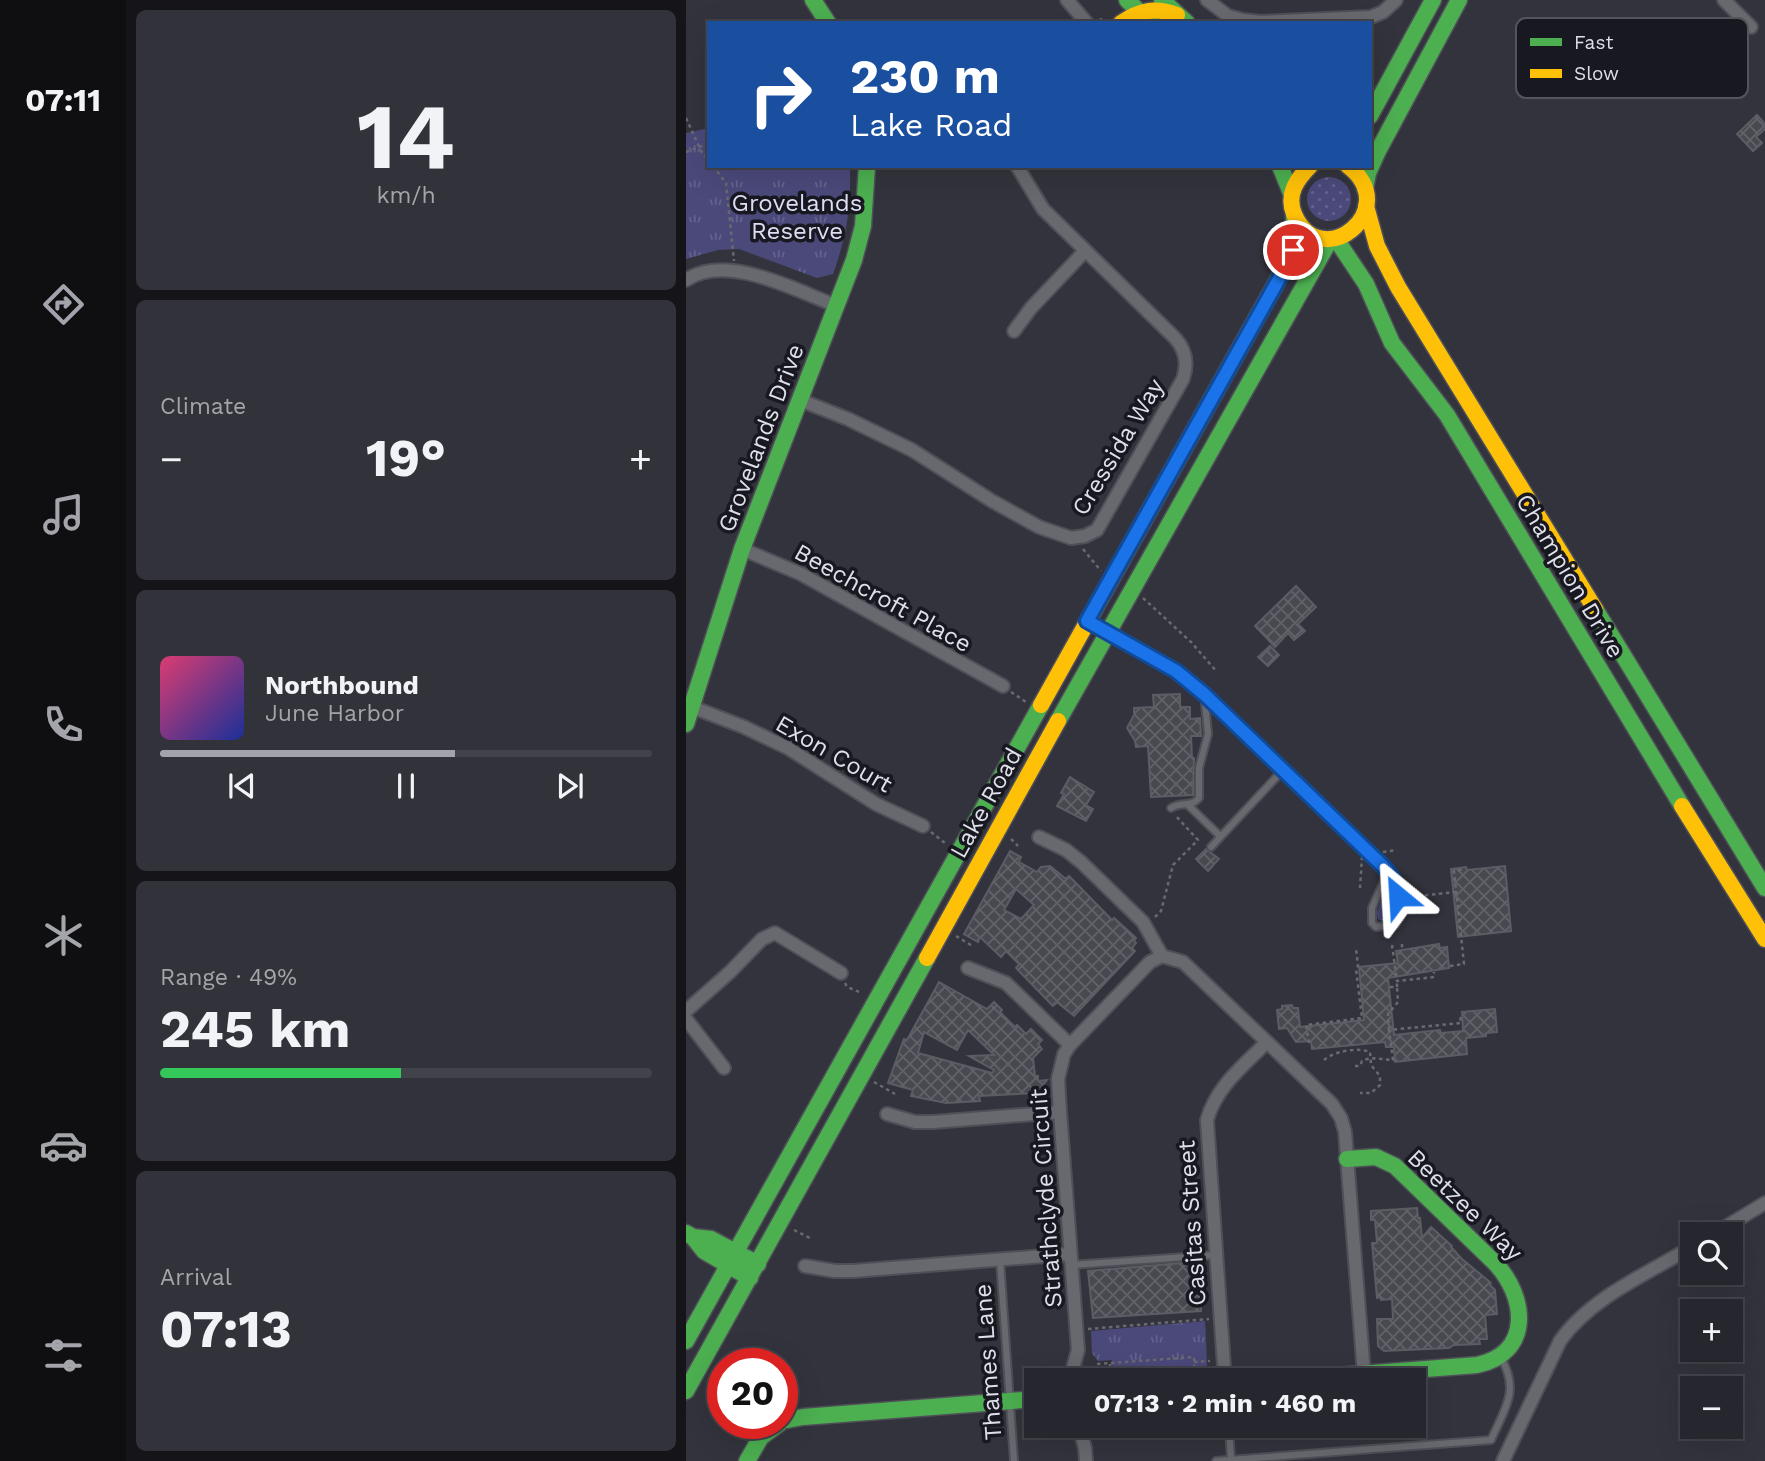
<!DOCTYPE html>
<html lang="en">
<head>
<meta charset="utf-8">
<style>
	body { margin:0; font-family:"Work Sans",sans-serif; background:#32323a; color:#f1f3f6; height:100vh; display:flex; flex-direction:column; font-size:26px; white-space:nowrap }
	* { box-sizing:border-box; margin:0 }
	p { font-size:23px; color:#a4a5aa }
	.icon { flex:none; width:38px; height:38px; fill:none; stroke:currentColor; stroke-width:2; stroke-linecap:round; stroke-linejoin:round }
	.map { position:relative; flex:1; overflow:hidden }
	.details { display:flex; flex-direction:column; gap:10px; padding:10px; background:#151519; width:560px }
	.details>* { flex:none }
	.guide { position:absolute; left:21px; top:21px; width:665px; height:147px; border-radius:0px; box-shadow:0 7px 28px #0002,0 0 0 2px #42434a; background:#1a4fa0; color:#fff; overflow:hidden }
	.fabs { position:absolute; left:994px; top:1222px; display:grid; gap:14px }
	.fabs a { display:grid; place-items:center; width:63px; height:63px; border-radius:0px; background:#26262e; box-shadow:0 7px 28px #0002,0 0 0 2px #42434a; font-size:35px }
	.speed { position:absolute; left:21px; top:1348px; display:flex; gap:14px; font-size:35px; font-weight:700; text-align:center }
	.speed>* { display:grid; place-content:center; width:91px; height:91px; border-radius:50%; background:#26262e; box-shadow:0 7px 28px #0002,0 0 0 2px #42434a; line-height:1 }
	.speed .limit { border:10px solid #d22; background:#fff; color:#111 }
	.pin { position:absolute; display:grid; place-items:center; width:60px; height:60px; color:#fff; margin:-30px; border:4px solid #fff; border-radius:50%; box-shadow:0 2px 7px #0007 }
	.me { position:absolute; width:77px; margin:-38px; rotate:333deg; stroke-linejoin:round; filter:drop-shadow(0 0 5px #0008) }
	.turn { display:flex; align-items:center; gap:24px; height:147px; padding:0 28px; font-size:32px }
	.turn .icon { width:91px; height:91px; stroke-width:2.5 }
	.turn b { display:block; font-size:49px; line-height:60px }
	.big { font-size:52px; font-weight:700; line-height:1.1 }
	.details .card { flex:1; display:flex; flex-direction:column; justify-content:center; gap:10px; min-width:0; padding:0 24px; border-radius:10px; background:#32323a }
	.details .dial { align-items:center; gap:0 }
	.dial b { font-size:91px; line-height:1 }
	.song { display:flex; align-items:center; gap:21px }
	.cover { width:84px; height:84px; border-radius:10px; background:linear-gradient(135deg,hsl(340 70% 55%),hsl(230 70% 35%)) }
	.played { height:7px; border-radius:4px; background:linear-gradient(90deg,#a3a3ae 60%,#42434a 60%) }
	.keys { display:flex; justify-content:space-around; direction:ltr }
	.heat { display:flex; justify-content:space-between; align-items:center; font-size:38px; direction:ltr }
	.charge { height:10px; border-radius:5px; background:linear-gradient(90deg,#34c759 49%,#42434a 0) }
	.trip { position:absolute; left:338px; top:1368px; width:402px; height:70px; border-radius:0px; background:#26262e; box-shadow:0 7px 28px #0002,0 0 0 2px #42434a; font-weight:700; line-height:70px; text-align:center }
	main { display:flex; flex:1; min-height:0 }
	.dock { display:flex; flex-direction:column; width:126px; justify-content:space-around; align-items:center; background:#0f0f12; color:#a4a5aa }
	.dock .icon { width:49px; height:49px }
	.dock .on { color:#a3a3ae }
	.dock b { font-size:32px; color:#f1f3f6 }
	.map>svg:first-child { display:block }
</style>
</head>
<body>
<main>
<nav class="dock">
<b>07:11</b>
<svg class="icon on" aria-label="directions" viewBox="0 0 24 24"><path d="M12 3l9 9-9 9-9-9zM9 14v-3h6M13 9l2 2-2 2"/></svg>
<svg class="icon" aria-label="music" viewBox="0 0 24 24"><path d="M9 18V5l10-2v13"/><circle cx="6" cy="18" r="3"/><circle cx="16" cy="16" r="3"/></svg>
<svg class="icon" aria-label="phone" viewBox="0 0 24 24"><path d="M5 4h4l2 5-3 2q2 4 5 5l2-3 5 2v4C11 20 4 13 5 4z"/></svg>
<svg class="icon" aria-label="climate" viewBox="0 0 24 24"><path d="M12 3v18M4 7l16 10M4 17L20 7"/></svg>
<svg class="icon" aria-label="car" viewBox="0 0 24 24"><path d="M5 17H2v-5l4-1 3-4h7l3 4 3 1v5h-3M9 17h6M6 11h13"/><circle cx="7" cy="17" r="2"/><circle cx="17" cy="17" r="2"/></svg>
<svg class="icon" aria-label="filters" viewBox="0 0 24 24"><path d="M4 7h16M4 17h16"/><circle cx="9" cy="7" r="2"/><circle cx="15" cy="17" r="2"/></svg>
</nav>
<section class="details">
<div class="card dial"><b>14</b><p>km/h</p></div>
<div class="card"><p>Climate</p>
<div class="heat"><a>−</a><b class="big">19°</b><a>+</a></div>
</div>
<div class="card">
<div class="song"><i class="cover"></i><div><b>Northbound</b><p>June Harbor</p></div></div>
<div class="played"></div>
<div class="keys"><svg class="icon" aria-label="previous" viewBox="0 0 24 24"><path d="M18 5L8 12l10 7zM5 5v14"/></svg><svg class="icon" aria-label="pause" viewBox="0 0 24 24"><path d="M8 5v14M16 5v14"/></svg><svg class="icon" aria-label="next" viewBox="0 0 24 24"><path d="M6 5l10 7-10 7zM19 5v14"/></svg></div>
</div>
<div class="card"><p>Range · 49%</p><b class="big">245 km</b><div class="charge"></div></div>
<div class="card"><p>Arrival</p><b class="big">07:13</b></div>
</section>
<div class="map">
<svg width="1079" height="1461" viewBox="0 0 1079 1461">
	<defs>
		<pattern id="grass-dots" width="8" height="8" patternUnits="userSpaceOnUse" patternTransform="scale(1.75)"><rect width="8" height="8" fill="#4a497a"/><path d="M2 2h.1M6 6h.1" fill="none" stroke="#64638d" stroke-width="1.8" stroke-linecap="round"/></pattern>
		<pattern id="park-tufts" width="24" height="20" patternUnits="userSpaceOnUse" patternTransform="scale(1.75)"><rect width="24" height="20" fill="#4a497a"/><path d="M3 7l-1-3M5 7V3M7 7l1-3M15 17l-1-3M17 17v-4M19 17l1-3" fill="none" stroke="#64638d"/></pattern>
		<pattern id="building-cross-hatch" width="8" height="8" patternUnits="userSpaceOnUse" patternTransform="scale(1.75)"><rect width="8" height="8" fill="#484850"/><path d="M0 0l8 8M0 8l8-8" fill="none" stroke="#626269"/></pattern>
	</defs>
	<rect width="100%" height="100%" fill="#33333d"/>
	<path fill="url(#grass-dots)" d="M621 199a22 22 0 1 1 44 0a22 22 0 1 1-44 0Z
		M699,888L705,890L709,915L706,920L697,921L692,919L691,912Z"/>
	<path fill="url(#park-tufts)" d="M23,128V166H164C165,208 161,235 147,274L131,278L53,249L32,250L0,259V133Z
		M519,1321L521,1365L511,1375L506,1377L463,1379L462,1374L427,1376L426,1360L412,1361L406,1353L405,1331Z"/>
	<path fill="url(#building-cross-hatch)" stroke="#5c5c65" stroke-width="2" fill-rule="evenodd" d="M1071,115L1079,124V129L1070,137L1076,143L1067,151L1051,134Z
		M610,586L630,607L612,624L619,631L608,640L602,633L589,647L569,626Z
		M584,646L593,655L582,666L572,657Z
		M494,694V707H504V719L514,718L515,736H505L506,758H508L507,795L465,797L462,746L450,747L449,741L441,728L448,715V708L468,707L467,695Z
		M384,777L408,792L400,805L407,809L400,821L371,806L378,794L375,793Z
		M520,849L533,859L522,871L510,859Z
		M324,851L335,857L333,862L351,872L355,867L364,866L380,879L383,876L426,920L428,918L450,938L448,941L450,943L446,948L449,951L388,1016L371,1002L367,1006L330,968L333,964L320,951L315,957L294,937L292,942L278,934ZM330,889L348,905L335,919L318,910Z
		M819,866L825,931L772,937L765,869L780,867L781,870Z
		M753,944L754,948L761,947L763,968L702,978L708,1035L754,1030L755,1033L777,1031L776,1012L809,1009L811,1032L800,1033V1036L780,1038L781,1054L709,1062L708,1047H700L699,1042L626,1049L625,1041L610,1042L601,1028L593,1029L591,1010L596,1009V1006L606,1005L607,1008H612L614,1027L678,1020L673,967L712,963L710,951Z
		M253,982L301,1009L308,1002L316,1010L314,1012L329,1027L331,1025L340,1034L345,1029L356,1040L352,1044L356,1049L347,1058L349,1076H352V1081L361,1080L350,1093L293,1096L294,1101L260,1103L225,1096L227,1090L202,1083L216,1044L218,1039L221,1040ZM282,1030L308,1055L283,1056L308,1070L306,1073L232,1053L238,1032L271,1050Z
		M731,1208L732,1218H734L736,1238L745,1227L766,1246L765,1247L776,1259L805,1283L804,1285L809,1290L811,1314L799,1315L801,1339H793L794,1344L768,1345L763,1348L698,1351L692,1346L691,1319H707L706,1299L695,1300V1297L691,1298L686,1243H691L689,1220H685V1211Z
		M508,1262L512,1263L515,1311L407,1318L402,1271Z"/>
	<g fill="none" stroke-linecap="round" stroke-linejoin="round">
		<defs>
			<path id="lane" d="M425,635L500,678L700,869C712,883 712,899 714,917L709,925L690,927L686,923V908L702,872
				M502,805L533,835
				M485,808C495,801 505,808 513,798V768L522,734L518,693
				M525,847L597,770
				M314,1260L328,1461
				M385,1265L529,1255
				M543,1426L545,1460
				M530,1461L805,1440C819,1408 834,1391 815,1358"/>
			<path id="street" d="M381,0L401,23
				M521,0L542,16L557,20L575,22L685,17L697,12L710,0
				M1038,0L1065,27
				M0,280C40,252 111,291 151,306
				M328,331L345,308L399,251
				M114,400L162,419L226,450L306,501L353,527L385,538L399,536L411,530L497,379C502,364 500,350 489,338L357,209L331,166
				M56,549L115,574L317,686
				M6,707L58,727L102,748L190,804L237,826
				M353,837L380,850L395,862L457,922L476,956
				M282,968L320,983L384,1045
				M0,1011L44,972L76,939L89,933L155,973
				M0,1019L38,1068
				M201,1114L229,1122H247L374,1112
				M1028,1234L1079,1203
				M119,1266L149,1271H167L384,1254
				M384,1379L392,1350L374,1112L372,1079L378,1054L384,1045L464,962L476,956L497,962L646,1104L655,1118L659,1132L678,1374
				M539,1381L521,1120C530,1087 557,1066 581,1042
				M393,1426L399,1448L400,1461
				M817,1461L874,1341C904,1298 962,1273 1006,1247"/>
			<path id="fast" d="M127,0L142,23
				M441,0L465,23
				M476,0L501,23
				M684,116L747,0
				M594,166L605,193
				M679,189L682,173L692,151L773,0
				M650,239L680,284L706,343L761,415L996,806
				M583,296C602,263 608,253 608,214
				M909,609L1079,888
				M372,721L644,240
				M0,724L56,549L168,260L177,226L181,166
				M0,1233L7,1237L18,1251L64,1278
				M7,1237L25,1239L72,1264
				M0,1341L355,705
				M383,1381L397,1375L411,1381
				M585,1381L791,1365C847,1353 841,1296 808,1262L709,1166L690,1157L661,1159
				M0,1391L241,958
				M96,1421L117,1417L350,1399
				M61,1461L75,1437L94,1423"/>
			<path id="slow" d="M435,23C454,10 469,7 491,15
				M624,166C611,179 600,194 608,214C635,276 718,209 662,166
				M680,206L691,246L712,287L909,609
				M355,705L583,296
				M996,806L1079,939
				M241,958L372,721"/>
		</defs>
		<use href="#lane" stroke="#4f4f58" stroke-width="10"/>
		<use href="#street" stroke="#4f4f58" stroke-width="16"/>
		<use href="#fast" stroke="#4f4f58" stroke-width="19"/>
		<use href="#slow" stroke="#4f4f58" stroke-width="19"/>
		<path stroke="#696970" stroke-width="2.5" stroke-dasharray="3.5 3.5" stroke-linecap="butt" d="M415,21V18
			M0,118L15,151L23,161
			M0,152L23,143
			M27,166L40,183L48,261
			M71,166L73,169L78,166
			M397,549L415,571
			M457,598L505,642L531,672
			M325,692L340,702
			M245,832L259,843
			M325,839L332,846
			M697,852L711,850
			M674,888L676,857
			M732,896L770,892
			M469,917L475,911L487,865L512,840L489,815
			M270,936L288,947
			M716,944V949
			M706,945L711,981L748,977V972
			M764,966L778,964L768,871L779,869
			M159,983L161,987L176,993
			M704,987H711V981
			M703,1030L702,1014L712,1002L711,987
			M623,1043L620,1025L676,1018L670,969L672,966L670,949
			M638,1060C649,1051 671,1047 684,1052L685,1065L694,1076V1085L685,1093H674
			M669,1066H674L676,1061L684,1058L707,1060L703,1030L775,1023L774,1014
			M188,1082L209,1094
			M108,1230L124,1238
			M402,1329L523,1319
			M508,1362L524,1361
			M411,1364L508,1357L509,1380
			M424,1364L425,1379"/>
		<use href="#lane" stroke="#68686f" stroke-width="6"/>
		<use href="#street" stroke="#68686f" stroke-width="12"/>
		<use href="#fast" stroke="#4caf50" stroke-width="16"/>
		<use href="#slow" stroke="#ffc107" stroke-width="16"/>
	</g>
	<g fill="none" stroke-linecap="round" stroke-linejoin="round">
		<defs>
			<path id="route" d="M607,250L603,261L401,621L490,671L518,694L700,869L707,879L712,896"/>
		</defs>
		<use href="#route" stroke="#114b97" stroke-width="18"/>
		<use href="#route" stroke="#1a73e8" stroke-width="12"/>
	</g>
	<g text-anchor="middle" dominant-baseline="central" stroke-width="7" stroke-linejoin="round" paint-order="stroke">
		<g font-size="24" fill="#dddef4" stroke="#181820">
			<text x="111" y="203">Grovelands<tspan x="111" dy="28">Reserve</tspan></text>
		</g>
		<g font-size="24" fill="#dfdfeb" stroke="#181820">
			<text transform="translate(75 438) rotate(-69)">Grovelands Drive</text>
			<text transform="translate(432 447) rotate(-59)">Cressida Way</text>
			<text transform="translate(884 576) rotate(59)">Champion Drive</text>
			<text transform="translate(197 598) rotate(29)">Beechcroft Place</text>
			<text transform="translate(148 754) rotate(30)">Exon Court</text>
			<text transform="translate(300 803) rotate(-61)">Lake Road</text>
			<text transform="translate(360 1198) rotate(-94)">Strathclyde Circuit</text>
			<text transform="translate(779 1205) rotate(44)">Beetzee Way</text>
			<text transform="translate(506 1223) rotate(-94)">Casitas Street</text>
			<text transform="translate(302 1362) rotate(-94)">Thames Lane</text>
		</g>
	</g>
	<rect x="830" y="18" width="232" height="80" rx="10" fill="#181820" stroke="#54545d" stroke-width="2"/>
	<rect x="844" y="38" width="32" height="8" fill="#4caf50"/>
	<rect x="844" y="69" width="32" height="9" fill="#ffc107"/>
	<g font-size="19" fill="#dfdfeb">
		<text x="888" y="49">Fast</text>
		<text x="888" y="80">Slow</text>
	</g>
</svg>
<div class="fabs">
<a><svg class="icon" aria-label="search" viewBox="0 0 24 24"><circle cx="10" cy="10" r="6"/><path d="M15 15l6 6"/></svg></a>
<a>+</a>
<a>−</a>
</div>
<div class="speed"><div class="limit">20</div></div>
<div class="pin" style="left:607px;top:250px;background:#d93025"><svg class="icon" aria-label="arrive" viewBox="0 0 24 24"><path d="M6 21V4h12l-3 4 3 4H6"/></svg></div>
<svg class="me" style="left:712px;top:896px" viewBox="-20 -20 40 40"><path d="M0-17L14 15 0 8-14 15z" fill="#1a73e8" stroke="#fff" stroke-width="4"/></svg>
<div class="trip">07:13 · 2 min · 460 m</div>
<div class="guide">
<div class="turn"><svg class="icon" aria-label="right" viewBox="0 0 24 24"><path d="M7 20v-9h11M14 6l5 5-5 5"/></svg><div><b>230 m</b>Lake Road</div></div>
</div>
</div>
</main>
</body>
</html>
